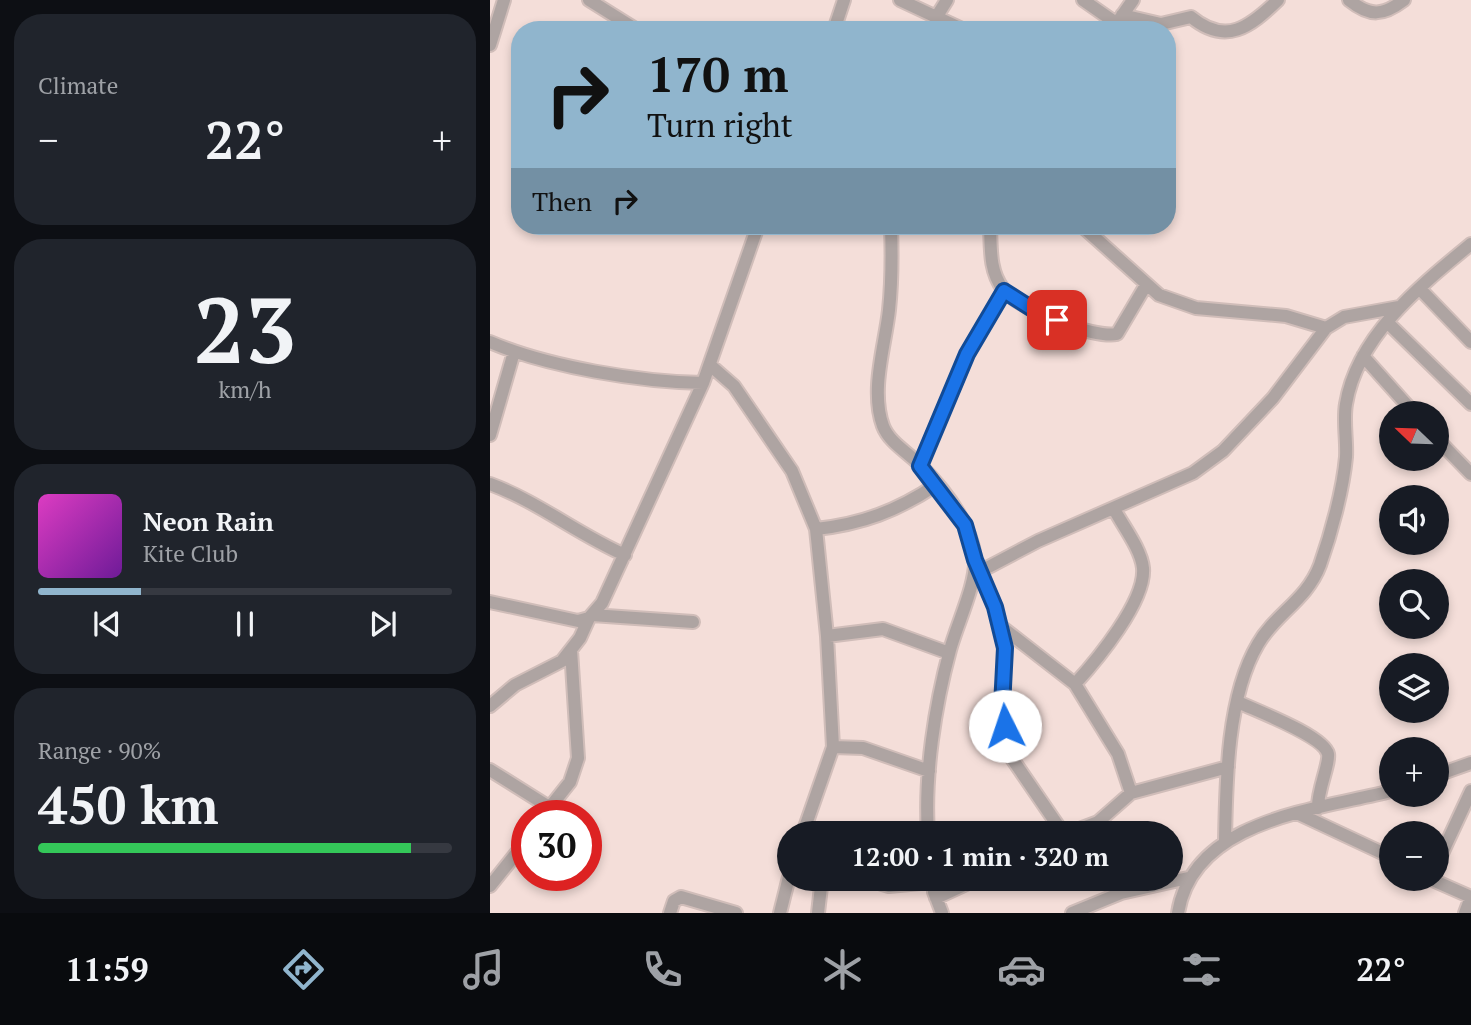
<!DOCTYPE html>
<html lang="en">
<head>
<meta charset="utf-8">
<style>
	body { margin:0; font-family:"PT Serif",serif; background:#20242c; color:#f1f3f6; height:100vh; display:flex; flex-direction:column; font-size:26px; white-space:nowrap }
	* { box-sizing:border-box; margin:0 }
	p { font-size:23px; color:#9ea1a6 }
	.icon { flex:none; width:38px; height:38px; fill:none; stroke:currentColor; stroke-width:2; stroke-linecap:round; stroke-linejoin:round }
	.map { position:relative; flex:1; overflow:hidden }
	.sheet { display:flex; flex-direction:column; gap:14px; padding:14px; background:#0d0f14; width:490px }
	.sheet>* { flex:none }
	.hud { position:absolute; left:21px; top:21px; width:665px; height:214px; border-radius:28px; box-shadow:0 4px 10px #0003; background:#90b5cd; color:#111; overflow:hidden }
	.needle { width:46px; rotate:293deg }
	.fabs { position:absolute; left:889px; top:401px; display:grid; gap:14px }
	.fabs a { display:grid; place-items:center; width:70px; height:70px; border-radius:50%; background:#171b24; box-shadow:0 4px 10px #0003; font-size:35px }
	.speed { position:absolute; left:21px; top:800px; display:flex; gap:14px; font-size:35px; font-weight:700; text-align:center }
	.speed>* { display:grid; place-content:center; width:91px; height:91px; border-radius:50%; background:#171b24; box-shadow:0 4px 10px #0003; line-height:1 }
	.speed .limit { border:10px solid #d22; background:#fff; color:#111 }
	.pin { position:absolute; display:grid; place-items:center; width:60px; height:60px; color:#fff; margin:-30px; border-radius:14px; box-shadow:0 4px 10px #0006 }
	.me { position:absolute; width:77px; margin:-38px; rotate:356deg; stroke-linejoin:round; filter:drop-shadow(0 0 5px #0008) }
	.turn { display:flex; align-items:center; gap:24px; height:147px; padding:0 21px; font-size:32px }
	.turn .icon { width:91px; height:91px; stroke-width:2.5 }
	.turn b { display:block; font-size:49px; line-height:60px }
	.then { display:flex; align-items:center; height:66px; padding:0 21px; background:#0003; gap:14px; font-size:26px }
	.big { font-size:52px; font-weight:700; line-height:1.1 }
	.sheet .tile { flex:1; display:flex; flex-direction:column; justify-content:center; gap:10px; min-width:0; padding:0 24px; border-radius:28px; background:#20242c }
	.sheet .dial { align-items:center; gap:0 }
	.dial b { font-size:91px; line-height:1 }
	.song { display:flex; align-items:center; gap:21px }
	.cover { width:84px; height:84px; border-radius:10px; background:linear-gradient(135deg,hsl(310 70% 55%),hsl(280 70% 35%)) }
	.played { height:7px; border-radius:4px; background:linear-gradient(90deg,#90b5cd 25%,#363941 25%) }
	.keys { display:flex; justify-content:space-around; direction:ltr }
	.heat { display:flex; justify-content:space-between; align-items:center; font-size:38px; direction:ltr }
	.charge { height:10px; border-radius:5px; background:linear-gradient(90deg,#34c759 90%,#363941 0) }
	.trip { position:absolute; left:287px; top:821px; width:406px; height:70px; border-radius:35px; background:#171b24; box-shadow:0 4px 10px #0003; font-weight:700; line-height:70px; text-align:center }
	.dock { display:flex; height:112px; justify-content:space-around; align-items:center; background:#090b0e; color:#9ea1a6 }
	.dock .icon { width:49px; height:49px }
	.dock .on { color:#90b5cd }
	.dock b { font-size:32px; color:#f1f3f6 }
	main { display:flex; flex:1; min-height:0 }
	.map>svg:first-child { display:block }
</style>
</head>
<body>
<main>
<section class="sheet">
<div class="tile"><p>Climate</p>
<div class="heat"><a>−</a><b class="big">22°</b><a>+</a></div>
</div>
<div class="tile dial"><b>23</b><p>km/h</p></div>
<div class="tile">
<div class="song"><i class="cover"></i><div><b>Neon Rain</b><p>Kite Club</p></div></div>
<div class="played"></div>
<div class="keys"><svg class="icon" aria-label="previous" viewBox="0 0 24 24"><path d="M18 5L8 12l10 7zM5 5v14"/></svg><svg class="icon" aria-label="pause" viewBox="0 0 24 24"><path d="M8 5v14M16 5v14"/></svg><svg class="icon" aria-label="next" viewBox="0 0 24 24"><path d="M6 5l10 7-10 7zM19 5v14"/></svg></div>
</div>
<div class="tile"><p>Range · 90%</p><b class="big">450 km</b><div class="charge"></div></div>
</section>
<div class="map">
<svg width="981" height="913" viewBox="0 0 981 913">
	<rect width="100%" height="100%" fill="#f4ded9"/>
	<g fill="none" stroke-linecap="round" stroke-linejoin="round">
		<defs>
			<path id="minor" d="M99,0L147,30
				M410,0L474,30
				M593,0L626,23
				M859,0C880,17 893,16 914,0
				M632,15L671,24L701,17C736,46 760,27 788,0
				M447,16L457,0
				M629,20L643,0
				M344,30L354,0
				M0,45L14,0
				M401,226C402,254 402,282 399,310C395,346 380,390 393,426C399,442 417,452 429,464C453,488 481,523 485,558C487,583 467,624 460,650C445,705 434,776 438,833
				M500,226C501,247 499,271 513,289C528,309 603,339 627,334L656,285
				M592,226L669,295L706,308L796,316L836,328
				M930,289L981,342
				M898,323L981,404
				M0,342C58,367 150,382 213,383
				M873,356L924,413
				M220,365L244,386L302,471L326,529L337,636L343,747L313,833
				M0,435L24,352
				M947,439L981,474
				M430,465L477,353L514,291
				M0,484C49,502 87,534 135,555
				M326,529C372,524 407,511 446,485
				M487,564L505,607L515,648L512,706L521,757L573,833
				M491,571L548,541L703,473L733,451L783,398L836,328L854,317L909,307
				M0,602L88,621L99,618L112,603L213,383L268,226
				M102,615L203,622
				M509,625L585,684L628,754L641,793
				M337,636L393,629L459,653
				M585,684C607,660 656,601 653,568C651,549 633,526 624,509
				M748,702C767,711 834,736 838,754C840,763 827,792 828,808
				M0,706L25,685L72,661L90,638L99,618
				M343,747L373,748L439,771
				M0,770L59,807
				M947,775L981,763
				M807,813L901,857
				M53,816L80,782L88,758L81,650
				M579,833L608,822L641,793L738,767
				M735,842C736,782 737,696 768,644C785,614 817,600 830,565C841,534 853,490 856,457C857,439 853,421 856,404C867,336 931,285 981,244
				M947,864L981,791
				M373,878L399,886L441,882
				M938,878L981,897
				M0,886L37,840
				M444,892L452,913
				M446,898L489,878
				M180,913L184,901L191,897L246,913
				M290,913L299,877
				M328,913L332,878
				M582,913L631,893L698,878
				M688,913C703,819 827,810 901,791
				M975,913L981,897"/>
		</defs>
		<use href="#minor" stroke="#d0bdb9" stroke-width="16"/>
		<use href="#minor" stroke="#aea4a2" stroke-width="12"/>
	</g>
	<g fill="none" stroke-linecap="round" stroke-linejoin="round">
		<defs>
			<path id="route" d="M515,726L512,706L515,648L505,607L485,560L475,525L430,466L477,354L514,291L547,312L567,320"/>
		</defs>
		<use href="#route" stroke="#114b97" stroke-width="18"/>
		<use href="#route" stroke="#1a73e8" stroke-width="12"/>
	</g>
</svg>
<div class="fabs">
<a><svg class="needle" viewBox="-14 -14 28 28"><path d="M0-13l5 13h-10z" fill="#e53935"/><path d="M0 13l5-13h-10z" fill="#9ea1a6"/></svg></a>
<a><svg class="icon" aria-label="sound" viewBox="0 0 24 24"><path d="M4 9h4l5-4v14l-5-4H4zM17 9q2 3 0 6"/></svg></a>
<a><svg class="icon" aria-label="search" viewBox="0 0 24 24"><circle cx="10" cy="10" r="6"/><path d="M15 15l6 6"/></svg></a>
<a><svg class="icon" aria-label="layers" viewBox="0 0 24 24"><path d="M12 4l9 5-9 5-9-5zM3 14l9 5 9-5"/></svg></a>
<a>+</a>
<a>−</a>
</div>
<div class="speed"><div class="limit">30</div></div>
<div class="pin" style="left:567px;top:320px;background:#d93025"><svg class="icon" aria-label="arrive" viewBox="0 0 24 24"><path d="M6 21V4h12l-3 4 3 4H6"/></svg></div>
<svg class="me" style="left:515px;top:726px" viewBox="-20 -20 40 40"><circle r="19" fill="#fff"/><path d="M0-13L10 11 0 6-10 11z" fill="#1a73e8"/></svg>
<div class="trip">12:00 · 1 min · 320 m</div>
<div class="hud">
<div class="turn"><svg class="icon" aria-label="right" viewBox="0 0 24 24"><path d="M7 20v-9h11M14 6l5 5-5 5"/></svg><div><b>170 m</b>Turn right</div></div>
<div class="then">Then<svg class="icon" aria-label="right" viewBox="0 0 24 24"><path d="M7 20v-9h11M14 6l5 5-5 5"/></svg></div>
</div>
</div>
</main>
<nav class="dock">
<b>11:59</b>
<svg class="icon on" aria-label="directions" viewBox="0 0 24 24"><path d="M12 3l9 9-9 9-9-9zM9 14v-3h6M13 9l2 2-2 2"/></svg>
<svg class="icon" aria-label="music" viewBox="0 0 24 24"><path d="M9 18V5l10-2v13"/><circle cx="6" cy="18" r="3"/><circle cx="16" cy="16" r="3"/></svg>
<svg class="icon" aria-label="phone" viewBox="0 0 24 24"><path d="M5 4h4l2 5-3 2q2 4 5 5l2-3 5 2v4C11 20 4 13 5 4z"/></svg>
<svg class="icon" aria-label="climate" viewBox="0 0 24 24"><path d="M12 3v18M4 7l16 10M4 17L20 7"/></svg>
<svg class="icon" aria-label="car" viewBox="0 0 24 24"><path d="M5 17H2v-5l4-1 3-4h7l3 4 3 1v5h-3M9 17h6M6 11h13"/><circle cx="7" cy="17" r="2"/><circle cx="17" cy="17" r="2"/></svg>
<svg class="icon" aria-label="filters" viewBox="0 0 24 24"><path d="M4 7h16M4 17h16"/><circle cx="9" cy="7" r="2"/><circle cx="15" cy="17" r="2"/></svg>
<b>22°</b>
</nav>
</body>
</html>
